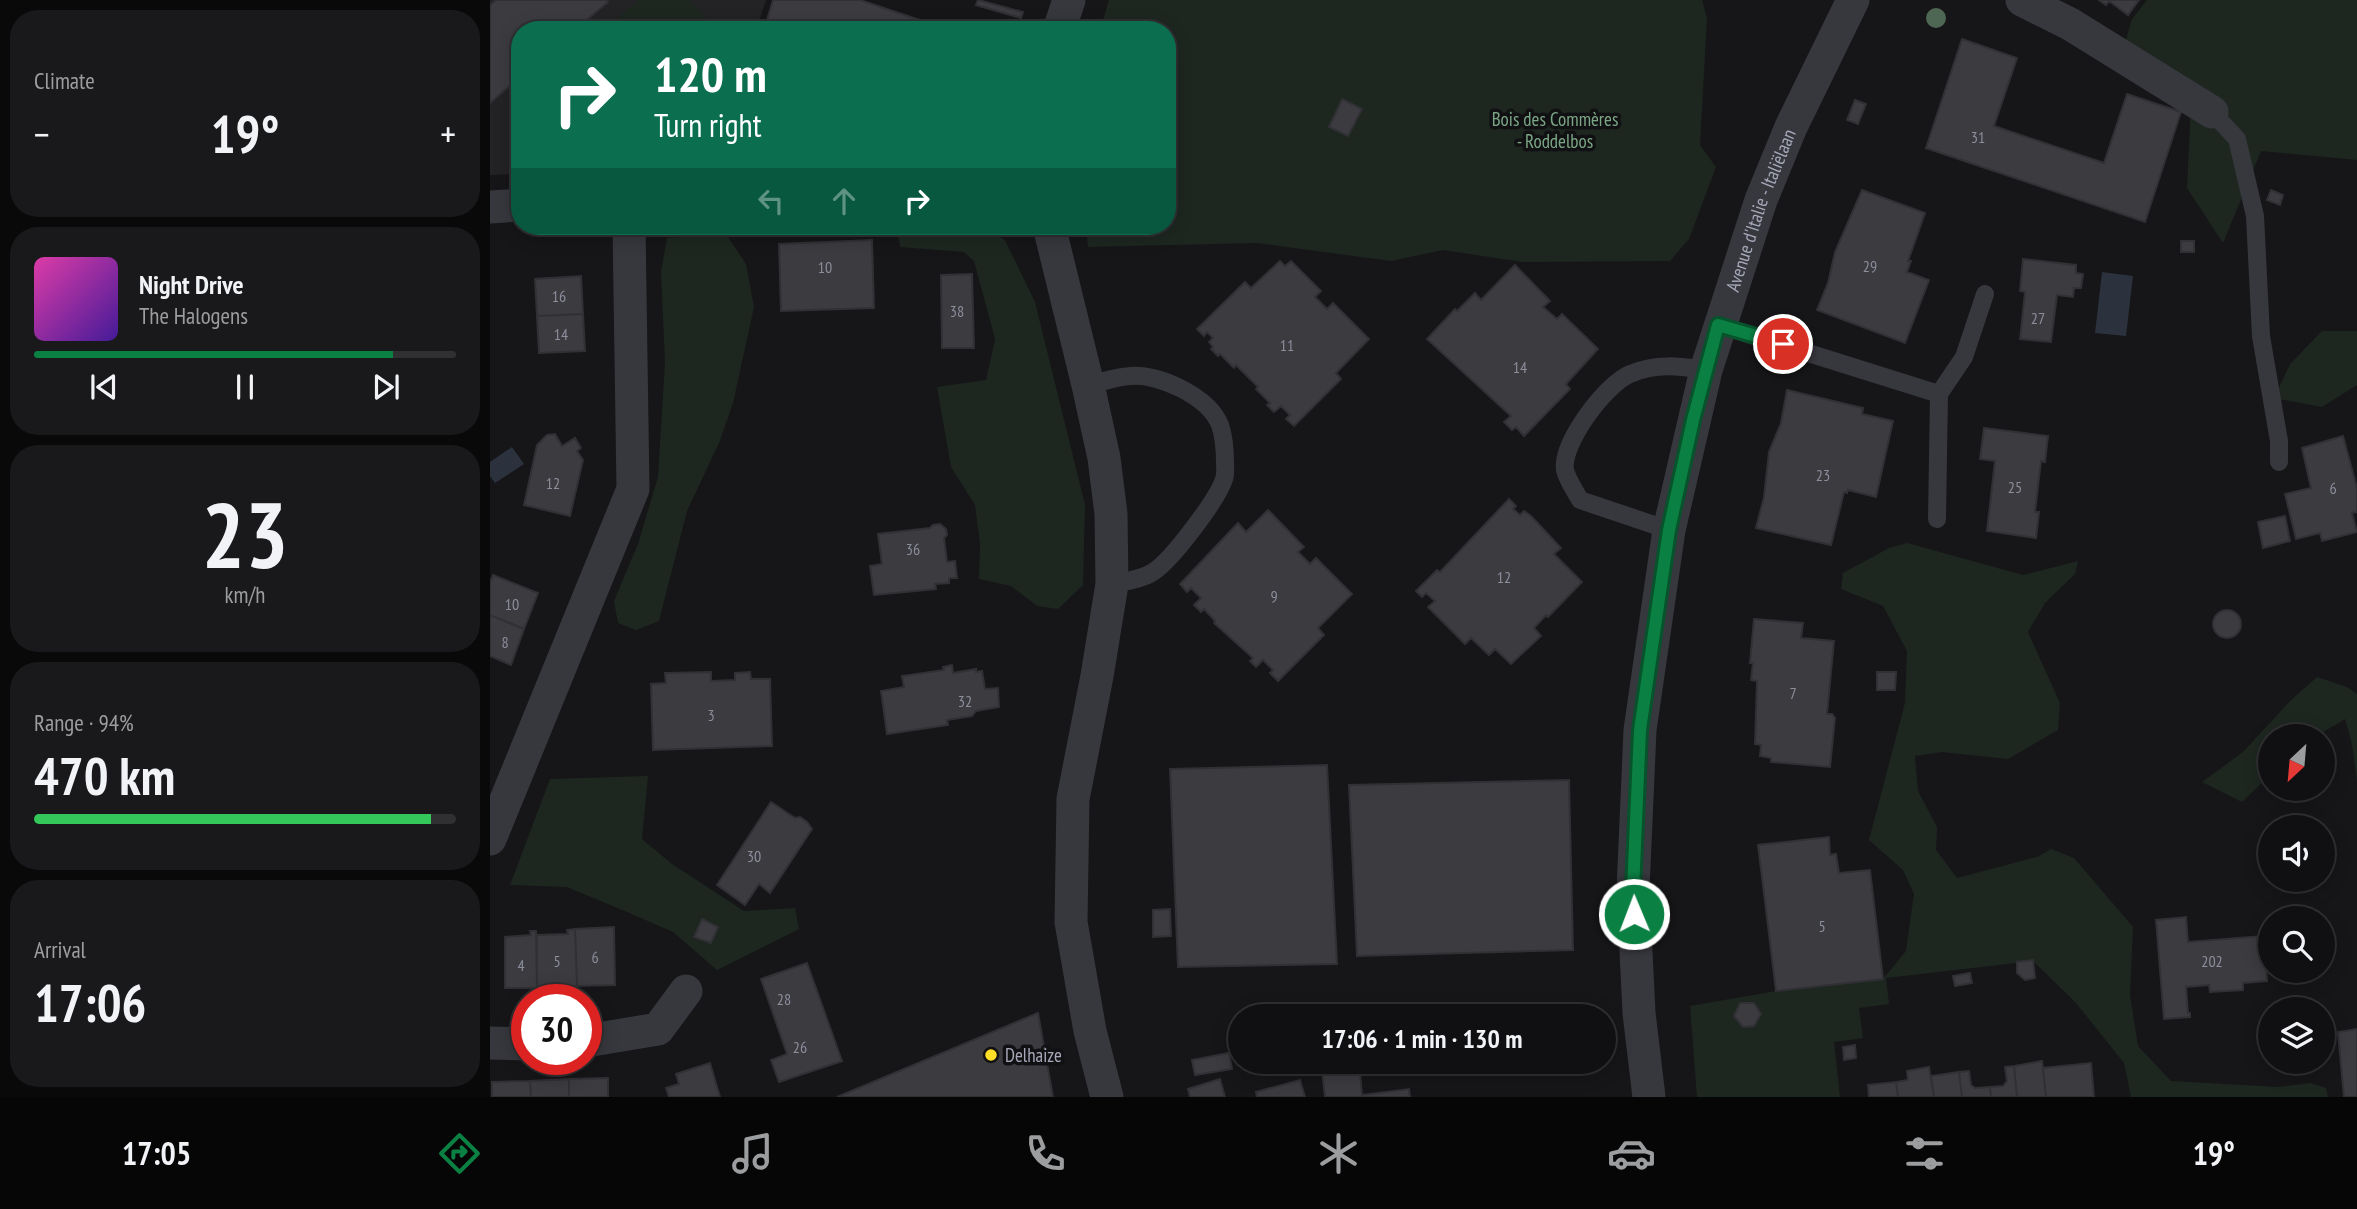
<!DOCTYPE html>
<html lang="en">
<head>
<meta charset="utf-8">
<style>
	body { margin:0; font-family:"PT Sans Narrow",sans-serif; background:#19191b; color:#f1f3f6; height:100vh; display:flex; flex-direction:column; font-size:26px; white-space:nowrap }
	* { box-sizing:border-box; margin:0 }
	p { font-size:23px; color:#9c9d9f }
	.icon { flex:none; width:38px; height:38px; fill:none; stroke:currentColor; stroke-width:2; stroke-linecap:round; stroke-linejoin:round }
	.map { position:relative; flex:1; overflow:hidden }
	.sheet { display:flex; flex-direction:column; gap:10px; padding:10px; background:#09090a; width:490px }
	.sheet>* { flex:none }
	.top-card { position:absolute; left:21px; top:21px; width:665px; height:214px; border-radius:28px; box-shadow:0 4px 18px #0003,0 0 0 2px #303032; background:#0b6e4f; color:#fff; overflow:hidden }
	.needle { width:46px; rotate:206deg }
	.fabs { position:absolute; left:1768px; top:724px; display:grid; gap:14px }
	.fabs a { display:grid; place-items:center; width:77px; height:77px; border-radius:50%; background:#101012; box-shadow:0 4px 18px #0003,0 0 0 2px #303032; font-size:35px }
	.speed { position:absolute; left:21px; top:984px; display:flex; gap:14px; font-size:35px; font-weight:700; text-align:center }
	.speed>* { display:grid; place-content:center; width:91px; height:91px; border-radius:50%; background:#101012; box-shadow:0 4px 18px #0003,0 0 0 2px #303032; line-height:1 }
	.speed .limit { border:10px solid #d22; background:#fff; color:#111 }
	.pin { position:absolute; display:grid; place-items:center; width:60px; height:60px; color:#fff; margin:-30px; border:4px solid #fff; border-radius:50%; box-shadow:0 2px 7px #0007 }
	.me { position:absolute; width:77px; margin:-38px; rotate:359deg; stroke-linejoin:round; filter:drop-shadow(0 0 5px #0008) }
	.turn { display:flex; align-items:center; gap:24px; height:147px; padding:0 28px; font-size:32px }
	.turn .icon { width:91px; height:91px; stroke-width:2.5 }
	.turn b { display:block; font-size:49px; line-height:60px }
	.lanes { display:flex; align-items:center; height:66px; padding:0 28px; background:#0003; justify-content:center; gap:35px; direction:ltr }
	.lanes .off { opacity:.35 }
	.big { font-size:52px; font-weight:800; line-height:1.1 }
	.sheet .widget { flex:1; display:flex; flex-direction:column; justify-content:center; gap:10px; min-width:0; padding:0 24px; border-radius:28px; background:#19191b }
	.sheet .dial { align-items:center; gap:0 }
	.dial b { font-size:91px; line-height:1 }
	.song { display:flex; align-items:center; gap:21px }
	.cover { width:84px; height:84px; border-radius:10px; background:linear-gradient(135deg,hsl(320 70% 55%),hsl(260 70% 35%)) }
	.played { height:7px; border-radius:4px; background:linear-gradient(90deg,#0b8043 85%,#303032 85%) }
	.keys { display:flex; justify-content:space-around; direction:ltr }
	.heat { display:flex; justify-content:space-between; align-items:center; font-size:38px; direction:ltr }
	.charge { height:10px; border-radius:5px; background:linear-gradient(90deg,#34c759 94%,#303032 0) }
	.trip { position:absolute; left:738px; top:1004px; width:388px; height:70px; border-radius:35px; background:#101012; box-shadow:0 4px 18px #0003,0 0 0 2px #303032; font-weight:800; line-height:70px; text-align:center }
	.menu { display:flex; height:112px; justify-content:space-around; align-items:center; background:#060607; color:#9c9d9f }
	.menu .icon { width:49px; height:49px }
	.menu .selected { color:#0b8043 }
	.menu b { font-size:32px; color:#f1f3f6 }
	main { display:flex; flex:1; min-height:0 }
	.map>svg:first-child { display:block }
</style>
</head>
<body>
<main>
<section class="sheet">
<div class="widget"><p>Climate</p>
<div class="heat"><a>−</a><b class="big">19°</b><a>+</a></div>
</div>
<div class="widget">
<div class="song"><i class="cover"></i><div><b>Night Drive</b><p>The Halogens</p></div></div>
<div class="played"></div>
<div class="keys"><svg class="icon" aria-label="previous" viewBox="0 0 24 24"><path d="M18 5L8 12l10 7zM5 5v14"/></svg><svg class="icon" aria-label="pause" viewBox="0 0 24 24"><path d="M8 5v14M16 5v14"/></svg><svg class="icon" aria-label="next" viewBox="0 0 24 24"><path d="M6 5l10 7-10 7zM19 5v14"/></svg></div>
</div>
<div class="widget dial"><b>23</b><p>km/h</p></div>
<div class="widget"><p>Range · 94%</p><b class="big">470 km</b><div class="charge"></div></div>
<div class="widget"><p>Arrival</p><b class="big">17:06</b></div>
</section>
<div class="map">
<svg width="1867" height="1097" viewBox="0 0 1867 1097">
	<rect width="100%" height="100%" fill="#161618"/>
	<path fill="#232225" d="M0,0H276L266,30H30V174L0,175Z"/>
	<path fill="#1d2720" d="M148,0H200L225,29L114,30Z
		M619,0H1212L1217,18L1210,145L1226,167L1199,239L1180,261L1033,262L953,250L901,261L767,243L598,247L596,226H677V30H610Z
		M1657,0H1867V160L1771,151L1733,243L1697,188L1701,105L1633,50L1642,19Z
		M407,226H491L515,240L545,302L595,505L593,585L568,609L547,606L521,586L489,579L490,544L485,505L461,467L447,387L496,380L505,340L504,335L484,261L474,252L410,247Z
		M236,234L256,264L264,307L243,403L229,443L197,511L169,621L146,630L128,623L124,601L148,544L168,477L175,363L171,272L177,238Z
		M1832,331H1867V385L1832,407L1784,398L1800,364Z
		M1417,543L1533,575L1588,561L1585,574L1555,603L1538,632L1570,703L1568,730L1518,759L1452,752L1425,756L1428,791L1447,827L1446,850L1467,878L1547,857L1561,849L1584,858L1643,927L1640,995L1648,1046L1681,1081L1788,1087L1821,1083L1836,1088L1838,1097H1641L1634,1063L1586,1003L1543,961L1396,978L1399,1004L1369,1008L1373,1038L1344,1042L1350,1097H1207L1200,1006L1286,991L1393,979L1416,951L1424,894L1413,870L1379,840L1415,703L1417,651L1393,606L1351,589L1353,573L1399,548Z
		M1827,677L1857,687L1867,694V781L1862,744L1855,719L1825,737H1780V775L1752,802L1712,782L1753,752L1800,701Z
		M158,776L152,839L182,864L254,911L305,908L309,929L227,970L183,932L137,912L77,887L20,885L60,779Z"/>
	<path fill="#2b323e" d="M1612,272L1643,276L1636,336L1605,333Z
		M22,447L34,464L5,483L0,476V462Z"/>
	<path fill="#3c3b40" stroke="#313035" stroke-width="2" d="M6,0H116L118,2L85,30H30V77L0,103V5Z
		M283,0H370L445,25L444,30H274Z
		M488,0L533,12L531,18L486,5Z
		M1609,0H1649L1638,15L1619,1L1616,5Z
		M1472,39L1527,58L1504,126L1614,163L1637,94L1691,112L1655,222L1436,148Z
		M852,99L872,109L858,136L839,127Z
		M1365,100L1376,104L1368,124L1357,120Z
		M1372,190L1435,213L1418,261H1421L1417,272L1439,280L1415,343L1327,310L1338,283L1345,252Z
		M1781,190L1793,195L1790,205L1777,200Z
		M382,240L384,308L291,311L289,244Z
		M1691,241H1704V252H1691Z
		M1533,259L1586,265V273L1593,274L1591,288H1584L1583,297L1567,295L1561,342L1530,339L1535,292L1530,291Z
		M790,261L795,266L801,261L831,291L825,297L837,309L843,303L879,339L846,373L851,379L804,426L796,419L800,415L791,406L784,412L777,405L780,403L766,389L768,387L746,365L744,368L730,354L728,356L721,349L723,347L719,342L723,338L717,332L714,336L707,329L755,282L761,288Z
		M1025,265L1060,301L1053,307L1067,319L1072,314L1108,349L1076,384L1080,389L1034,436L1026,427L1022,430L1014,422L1021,416L937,339L965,309L967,311L985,293L991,300Z
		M482,274L484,348H452L451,275Z
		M91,276L93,314L47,316L45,279Z
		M93,314L95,351L49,353L47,316Z
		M1297,390L1373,408L1372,414L1403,421L1386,497L1358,490L1357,493L1354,492L1341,545L1266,528L1274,497L1279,452L1291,423Z
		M1494,428L1558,436L1555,462L1551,461L1545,512H1549L1546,538L1497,531L1505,461L1490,459Z
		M65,434L72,446L85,438L91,448L87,451L93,460L80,516L34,505L47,445L57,435Z
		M1853,436L1867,488V512L1862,513L1867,532L1832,541L1830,533L1806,539L1795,494L1821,488L1812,448Z
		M1019,499L1026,506L1023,509L1030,515L1034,511L1041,516L1071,548L1064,554L1092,582L1058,617L1056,615L1044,628L1051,636L1021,664L1005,649L999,655L981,638L975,644L938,607L945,601L936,593L932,597L926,591L947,570L950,572Z
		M778,510L814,547L808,552L820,564L826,558L862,594L828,628L834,635L788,681L780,673L783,670L773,660L766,667L760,661L763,658L724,623L725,621L714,609L711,612L704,605L711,598L701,588L697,592L690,584L748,523L756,532Z
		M1795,516L1800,541L1773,548L1768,522Z
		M450,524L456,529L457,535L454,538L457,562L465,561L467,578H459V583L445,584L446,589L384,595L380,566L392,564L388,534L440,528L443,525Z
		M3,575L48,593L34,629L0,615V582Z
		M1723 624a14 14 0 1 1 28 0a14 14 0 1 1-28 0Z
		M0,615L34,629L21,665L0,656Z
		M1264,619L1313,623L1311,638L1344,641L1337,714H1342L1345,718L1340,767L1281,762V758L1270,756L1271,745L1265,744L1267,681L1261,680L1263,663H1260Z
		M462,665L463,673L486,669V672L492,671L495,689L508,688L509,707L486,711L482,716L457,720L458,725L397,734L391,691L414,687L412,676L454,670L453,667Z
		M221,672V681L245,680V673L260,672L261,679H280L282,746L163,750L161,684L176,683L175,673Z
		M1387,672H1406L1405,690H1387Z
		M837,765L847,964L688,967L680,769Z
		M1079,780L1083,950L867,956L859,785Z
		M281,802L305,818L310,817L317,822L322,829L280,893L269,884L255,905L227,885Z
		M1339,837L1340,855L1346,854L1349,873L1380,870L1393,979L1286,991L1268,845Z
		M680,909L681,936L663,937V910Z
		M1696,917L1698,942L1773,936L1777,981L1753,983V990L1720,992L1719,985L1696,987L1698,1013H1700V1017L1674,1019L1666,920Z
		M212,919L228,927L221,943L204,937Z
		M124,927L125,985L87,986L85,929Z
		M85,929L87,986L47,988V935L78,934L77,930Z
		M40,931H46L47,988H15V937L41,935Z
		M1543,960L1545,978L1535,980L1527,973V962Z
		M317,963L352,1061L289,1082L281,1060L297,1054L271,979Z
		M1480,973L1482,983L1465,986L1463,976Z
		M1250,1003H1264L1271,1014L1264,1026L1253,1027L1244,1016Z
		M548,1013L563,1097H347Z
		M1867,1029V1097H1854L1848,1032Z
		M1365,1045L1366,1058L1354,1060L1353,1047Z
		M739,1053L742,1069L705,1075L702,1060Z
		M1552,1061L1556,1097H1527L1524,1066Z
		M831,1062H869L872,1095L919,1089L920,1097H835Z
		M220,1063L230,1097H179L176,1088L189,1084L186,1074Z
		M1601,1063L1604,1097H1556L1553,1068Z
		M1524,1066L1527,1097H1501L1500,1087L1513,1086L1517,1081L1515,1067Z
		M1439,1067L1444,1097H1408L1406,1082L1418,1080L1417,1071Z
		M1479,1071L1481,1085L1485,1088L1500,1087L1501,1097H1472L1469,1072Z
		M1469,1072L1472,1097H1444L1441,1076Z
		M118,1078V1097H79V1079Z
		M79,1079V1097H41L40,1081Z
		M730,1079L735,1097H700L698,1089Z
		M810,1080L815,1097H767L766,1092Z
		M40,1081L41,1097H2V1082Z
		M1406,1082L1408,1097H1379L1378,1085Z"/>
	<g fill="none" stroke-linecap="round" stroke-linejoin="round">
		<path stroke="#37373e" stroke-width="18" d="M1722,112L1747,139L1765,216L1771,336L1789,441V462
			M1229,325L1449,394L1447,519
			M598,385C612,382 626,377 640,376C669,373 719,397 730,425C734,437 735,451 735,463C735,467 736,474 734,479C728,499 681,561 663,572C651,580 635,581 622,584
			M1449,394L1474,357L1495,294
			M1179,530L1090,500C1085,491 1077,479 1075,470C1071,443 1116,384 1140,374C1166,363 1189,366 1216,370"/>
		<g stroke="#37373e" stroke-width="33">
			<path d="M1532,0L1580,24L1722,112"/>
			<path d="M569,30L579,0"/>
			<path d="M0,207L30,205"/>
			<path d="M559,226L598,385L614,458L621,514L622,584L607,676L583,799L581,922L600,1031L617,1097"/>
			<path d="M0,839L143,489L139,226"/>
			<path d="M96,1041L168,1029L196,991"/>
			<path d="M0,1043L37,1044"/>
			<path id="s1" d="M1159,1097L1149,1013L1143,890L1150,730L1179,530L1216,370L1271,200L1301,127L1363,0"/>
		</g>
	</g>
	<circle fill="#4e6654" cx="1446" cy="18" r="10"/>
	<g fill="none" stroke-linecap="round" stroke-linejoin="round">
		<defs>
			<path id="route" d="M1144,914L1143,890L1150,730L1179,530L1203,420L1228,325L1293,344"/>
		</defs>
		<use href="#route" stroke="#07532c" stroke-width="18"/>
		<use href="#route" stroke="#0b8043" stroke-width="12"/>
	</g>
	<circle fill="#ffdf27" stroke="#111113" stroke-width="2.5" cx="501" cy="1055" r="7"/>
	<g text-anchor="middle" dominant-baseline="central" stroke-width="7" stroke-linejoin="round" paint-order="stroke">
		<g font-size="16" fill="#8c8e9c">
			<text x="1488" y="137">31</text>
			<text x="1380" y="266">29</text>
			<text x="335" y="267">10</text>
			<text x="69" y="296">16</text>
			<text x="467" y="311">38</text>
			<text x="1548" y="318">27</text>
			<text x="71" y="334">14</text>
			<text x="797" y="345">11</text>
			<text x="1030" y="367">14</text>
			<text x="1333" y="475">23</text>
			<text x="63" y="483">12</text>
			<text x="1525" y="487">25</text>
			<text x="1843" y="488">6</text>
			<text x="423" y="549">36</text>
			<text x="1014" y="577">12</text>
			<text x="784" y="596">9</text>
			<text x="22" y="604">10</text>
			<text x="15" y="642">8</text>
			<text x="1303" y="693">7</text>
			<text x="475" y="701">32</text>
			<text x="221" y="715">3</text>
			<text x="264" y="856">30</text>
			<text x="1332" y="926">5</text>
			<text x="105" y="957">6</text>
			<text x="67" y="961">5</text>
			<text x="1722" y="961">202</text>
			<text x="31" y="965">4</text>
			<text x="294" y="999">28</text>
			<text x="310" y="1047">26</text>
		</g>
		<g font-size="19" fill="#7ca786" stroke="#111113">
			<text x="1065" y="119">Bois des Commères<tspan x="1065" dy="22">- Roddelbos</tspan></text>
		</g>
		<g font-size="19" fill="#a7a9ba" stroke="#111113">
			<text stroke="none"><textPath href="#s1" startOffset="903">Avenue d'Italie - Italiëlaan</textPath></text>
		</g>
		<g font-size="19" fill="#a7a9ba" stroke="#111113" text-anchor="start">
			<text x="515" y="1055">Delhaize</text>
		</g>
	</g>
</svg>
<div class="fabs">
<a><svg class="needle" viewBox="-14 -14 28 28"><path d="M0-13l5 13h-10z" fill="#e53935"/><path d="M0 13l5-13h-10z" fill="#9c9d9f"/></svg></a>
<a><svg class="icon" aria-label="sound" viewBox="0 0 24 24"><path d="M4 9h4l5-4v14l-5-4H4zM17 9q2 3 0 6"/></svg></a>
<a><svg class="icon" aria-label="search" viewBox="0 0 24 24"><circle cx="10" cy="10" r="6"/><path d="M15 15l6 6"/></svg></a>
<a><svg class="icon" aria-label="layers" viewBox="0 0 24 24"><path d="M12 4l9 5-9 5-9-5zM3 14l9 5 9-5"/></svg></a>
</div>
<div class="speed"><div class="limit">30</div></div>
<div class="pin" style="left:1293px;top:344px;background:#d93025"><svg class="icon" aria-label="arrive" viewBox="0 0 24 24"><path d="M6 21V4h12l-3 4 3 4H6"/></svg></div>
<svg class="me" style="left:1144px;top:914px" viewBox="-20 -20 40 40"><circle r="17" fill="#0b8043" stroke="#fff" stroke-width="3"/><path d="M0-11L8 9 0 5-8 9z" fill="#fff"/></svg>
<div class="trip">17:06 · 1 min · 130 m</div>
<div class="top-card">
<div class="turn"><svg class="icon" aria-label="right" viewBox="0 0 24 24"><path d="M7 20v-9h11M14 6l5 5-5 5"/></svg><div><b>120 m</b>Turn right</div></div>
<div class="lanes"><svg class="icon off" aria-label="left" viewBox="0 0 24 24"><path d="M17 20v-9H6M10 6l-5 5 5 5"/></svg><svg class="icon off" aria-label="ahead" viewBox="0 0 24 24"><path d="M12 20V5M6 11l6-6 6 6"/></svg><svg class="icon" aria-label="right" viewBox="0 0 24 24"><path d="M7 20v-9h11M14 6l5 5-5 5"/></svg></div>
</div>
</div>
</main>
<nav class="menu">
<b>17:05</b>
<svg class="icon selected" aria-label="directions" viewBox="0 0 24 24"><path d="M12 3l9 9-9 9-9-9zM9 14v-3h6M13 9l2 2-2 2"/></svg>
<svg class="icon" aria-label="music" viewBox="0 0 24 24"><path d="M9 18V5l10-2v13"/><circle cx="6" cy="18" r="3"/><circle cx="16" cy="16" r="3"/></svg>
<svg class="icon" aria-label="phone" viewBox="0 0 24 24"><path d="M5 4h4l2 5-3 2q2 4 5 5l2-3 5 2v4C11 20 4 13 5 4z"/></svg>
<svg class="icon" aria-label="climate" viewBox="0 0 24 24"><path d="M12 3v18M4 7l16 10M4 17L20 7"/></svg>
<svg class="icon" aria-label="car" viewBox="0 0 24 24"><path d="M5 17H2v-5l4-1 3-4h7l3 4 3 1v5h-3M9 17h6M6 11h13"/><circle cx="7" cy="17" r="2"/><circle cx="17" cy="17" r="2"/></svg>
<svg class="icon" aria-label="filters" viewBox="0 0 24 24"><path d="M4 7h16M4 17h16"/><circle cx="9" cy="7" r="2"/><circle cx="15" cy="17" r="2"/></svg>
<b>19°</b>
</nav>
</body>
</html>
